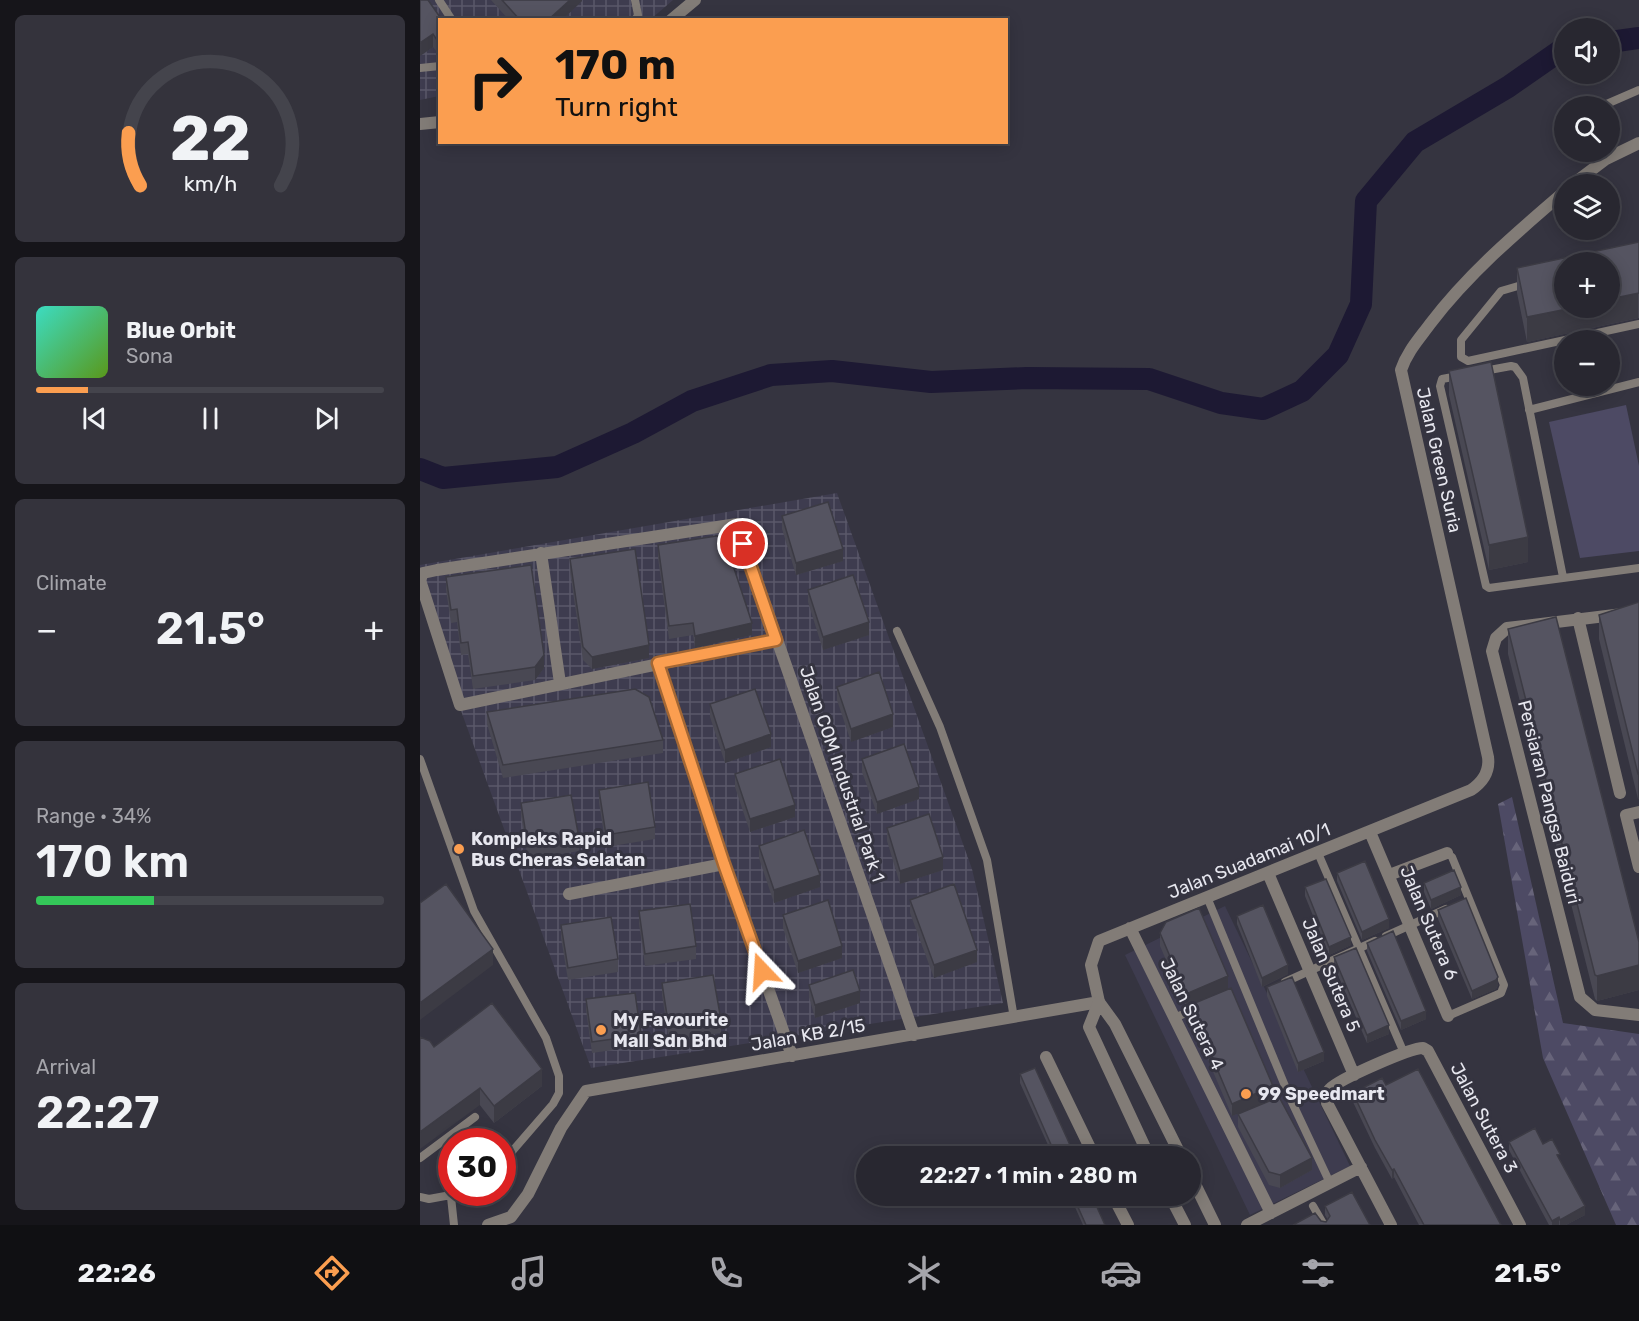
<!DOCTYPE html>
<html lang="en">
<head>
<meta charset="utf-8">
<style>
	body { margin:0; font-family:Rubik,sans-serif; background:#34333c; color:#f1f3f6; height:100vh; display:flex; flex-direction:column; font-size:22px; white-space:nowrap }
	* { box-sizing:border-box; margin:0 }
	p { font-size:20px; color:#a5a5ab }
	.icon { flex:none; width:33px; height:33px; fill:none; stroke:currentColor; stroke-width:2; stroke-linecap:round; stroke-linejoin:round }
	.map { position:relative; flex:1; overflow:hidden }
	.drawer { display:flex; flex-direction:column; gap:15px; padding:15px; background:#16151a; width:420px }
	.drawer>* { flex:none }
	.banner { position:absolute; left:18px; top:18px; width:570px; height:126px; border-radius:0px; box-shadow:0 3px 15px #0003,0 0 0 2px #44444c; background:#fb9e50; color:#111; overflow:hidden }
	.controls { position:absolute; left:1134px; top:18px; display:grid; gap:12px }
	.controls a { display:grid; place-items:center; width:66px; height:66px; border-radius:50%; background:#282730; box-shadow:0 3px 15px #0003,0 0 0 2px #44444c; font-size:30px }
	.speed { position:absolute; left:18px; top:1128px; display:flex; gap:12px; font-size:30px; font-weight:700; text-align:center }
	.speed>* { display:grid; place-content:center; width:78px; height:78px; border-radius:50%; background:#282730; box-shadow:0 3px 15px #0003,0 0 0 2px #44444c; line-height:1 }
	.speed .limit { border:9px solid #d22; background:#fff; color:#111 }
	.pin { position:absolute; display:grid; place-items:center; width:51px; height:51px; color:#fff; margin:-26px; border:3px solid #fff; border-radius:50%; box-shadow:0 2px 6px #0007 }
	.me { position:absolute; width:66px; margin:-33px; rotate:340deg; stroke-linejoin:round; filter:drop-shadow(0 0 4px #0008) }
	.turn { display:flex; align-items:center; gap:21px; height:126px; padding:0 18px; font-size:27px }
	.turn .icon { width:78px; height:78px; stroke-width:2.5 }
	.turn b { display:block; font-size:42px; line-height:51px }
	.big { font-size:45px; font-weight:600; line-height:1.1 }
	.drawer .card { flex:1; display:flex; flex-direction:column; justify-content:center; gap:9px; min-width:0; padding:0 21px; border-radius:9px; background:#34333c }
	.drawer .dial { align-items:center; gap:0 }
	.dial svg { height:156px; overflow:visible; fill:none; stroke:#44444c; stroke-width:7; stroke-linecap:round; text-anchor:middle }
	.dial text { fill:#f1f3f6; stroke:none }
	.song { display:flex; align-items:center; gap:18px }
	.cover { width:72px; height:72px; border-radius:9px; background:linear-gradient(135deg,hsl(170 70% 55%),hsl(90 70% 35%)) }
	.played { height:6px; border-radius:3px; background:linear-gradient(90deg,#fb9e50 15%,#44444c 15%) }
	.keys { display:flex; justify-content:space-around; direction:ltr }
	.heat { display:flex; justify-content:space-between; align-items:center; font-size:33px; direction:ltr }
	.charge { height:9px; border-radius:4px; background:linear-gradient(90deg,#34c759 34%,#44444c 0) }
	.trip { position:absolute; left:436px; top:1146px; width:345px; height:60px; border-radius:30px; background:#282730; box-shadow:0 3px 15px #0003,0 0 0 2px #44444c; font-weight:600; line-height:60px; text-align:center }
	.dock { display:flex; height:96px; justify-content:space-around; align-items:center; background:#101013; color:#a5a5ab }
	.dock .icon { width:42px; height:42px }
	.dock .on { color:#fb9e50 }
	.dock b { font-size:27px; color:#f1f3f6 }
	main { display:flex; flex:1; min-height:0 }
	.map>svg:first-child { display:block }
</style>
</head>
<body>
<main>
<section class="drawer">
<div class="card dial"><svg viewBox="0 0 100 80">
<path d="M14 69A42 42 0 1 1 86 69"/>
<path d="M14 69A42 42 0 0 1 8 42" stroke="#fb9e50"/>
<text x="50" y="56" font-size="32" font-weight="700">22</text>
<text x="50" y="72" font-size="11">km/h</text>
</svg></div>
<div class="card">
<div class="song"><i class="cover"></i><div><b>Blue Orbit</b><p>Sona</p></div></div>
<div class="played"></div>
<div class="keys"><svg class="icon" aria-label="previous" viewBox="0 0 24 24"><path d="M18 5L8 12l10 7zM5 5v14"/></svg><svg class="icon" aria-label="pause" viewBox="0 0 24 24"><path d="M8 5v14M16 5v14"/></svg><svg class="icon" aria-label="next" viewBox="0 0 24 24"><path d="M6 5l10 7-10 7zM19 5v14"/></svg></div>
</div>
<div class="card"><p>Climate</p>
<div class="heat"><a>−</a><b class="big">21.5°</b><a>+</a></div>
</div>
<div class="card"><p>Range · 34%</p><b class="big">170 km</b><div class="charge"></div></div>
<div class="card"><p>Arrival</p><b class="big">22:27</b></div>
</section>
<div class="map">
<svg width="1219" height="1225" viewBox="0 0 1219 1225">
	<defs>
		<pattern id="industrial-grid" width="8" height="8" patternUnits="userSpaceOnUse" patternTransform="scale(1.5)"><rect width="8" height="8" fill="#3e3c4f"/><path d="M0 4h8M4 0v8" fill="none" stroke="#5a5869"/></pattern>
		<pattern id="forest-firs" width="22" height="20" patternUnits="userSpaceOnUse" patternTransform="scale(1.5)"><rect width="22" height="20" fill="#4d4a64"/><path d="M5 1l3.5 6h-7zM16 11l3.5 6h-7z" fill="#67647a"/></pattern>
	</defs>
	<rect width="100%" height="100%" fill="#353440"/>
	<path fill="#3e3c4f" d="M805,906L930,1166L830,1215L705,955Z"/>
	<path fill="url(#industrial-grid)" d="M0,0H253L231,19L20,20L19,96L0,100Z
		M417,493L552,869L583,1003L171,1068L0,598V565Z"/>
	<path fill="url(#forest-firs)" d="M1092,797L1143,1023L1219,1034V1225H1196L1123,1058L1078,804Z"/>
	<path fill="#4d4a64" d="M1206,405L1219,466V551L1160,558L1129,422Z"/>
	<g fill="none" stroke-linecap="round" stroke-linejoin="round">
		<path stroke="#1d1933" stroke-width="22" d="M1190,42L1219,38
			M0,469L23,478L137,467L213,433L272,401L351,375L412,371L511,382L607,378L729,379L801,403L843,409L882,391L918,355L941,304L946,201L995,142L1088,87L1144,48"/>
		<path stroke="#827c77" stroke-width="8" d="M19,0L32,20
			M215,20L218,15L215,0
			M0,68L20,66
			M1182,106L1219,90
			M1105,284L1081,291L1041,340V357L1048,361L1219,324
			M1064,371L1091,366L1095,367L1103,378L1143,577
			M1038,376L1022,379L1020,386L1066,586L1069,588L1219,568
			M1109,410L1219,382
			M477,631L520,727L567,860L594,1018
			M0,759L54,911L126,1038L139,1076V1093L133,1104L82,1163
			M898,853L984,1053
			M1027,853L1032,857L1084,985L1081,993L1028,1016
			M787,897L870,1098L910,1183
			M966,936L1026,909
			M865,982L955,941
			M754,1018L778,1008
			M0,1158L55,1117
			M0,1197L9,1199L47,1192
			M31,1197L34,1225
			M893,1206L904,1225"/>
		<path stroke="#827c77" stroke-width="12" d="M251,20L275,0
			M0,124L20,122
			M1153,184L1186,159L1219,143
			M121,553L140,683
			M0,580L3,573L17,570L317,524L494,1035
			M0,580L40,705L356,640
			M1219,612L1087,628L1076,638L1072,651L1160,997L1175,1010L1219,1015
			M1158,618L1200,793
			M238,663L304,864L372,1056
			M1219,812L1206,815L1219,867
			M950,832L1028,1016
			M848,873L934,1075
			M969,875L1027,853
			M149,894L304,864
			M710,928L851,1213
			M626,1057L674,1156
			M693,1196L708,1225
			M68,1225L91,1217L108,1194L141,1128L166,1091L679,1002L671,965L679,941L1051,790C1063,782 1070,772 1068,757L981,370C987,352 999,339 1010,324C1049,273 1096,233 1144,192
			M827,1225L941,1167
			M971,1225L907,1103C907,1098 907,1092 910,1089C919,1079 990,1048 1003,1048L1008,1051L1100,1225"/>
		<path stroke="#827c77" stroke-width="12" d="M679,1002L695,1024L761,1156
			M679,1002L669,1027L729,1156
			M771,1176L795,1225
			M750,1196L765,1225"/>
	</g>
	<path fill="#494853" d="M71,0H162V1L142,20H89Z
		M20,20V56L13,47L0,56Z
		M1219,242V318L1107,342L1097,293V268Z
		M1029,371L1108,562L1069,570L1029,395Z
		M362,516L423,561L376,575L362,529Z
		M238,545L332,635L275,648L273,635L249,639L238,558Z
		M150,559L229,658L172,669L163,660L150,572Z
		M26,577L124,668L115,680L53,689L48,654L41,655L37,622L31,623L26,590Z
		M388,590L449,635L403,650L388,602Z
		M1219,602V798L1218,799L1179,639V615Z
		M1088,629L1219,942V990L1177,1001L1175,999L1088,654Z
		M417,687L473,727L431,742L417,700Z
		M290,704L351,747L305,763L290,717Z
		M67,712L243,740V753L83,778L67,724Z
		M442,759L499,799L457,814L442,772Z
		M315,774L375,817L330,832L315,787Z
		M179,790L235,827V839L186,847L179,803Z
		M101,803L159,838V851L108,860L101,816Z
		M467,828L523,870L480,884L467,841Z
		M339,846L400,887L354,903L339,858Z
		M917,873L969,928L942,940L917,881Z
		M1004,883L1041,895L1011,909L1004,892Z
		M885,887L931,945L909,955L885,896Z
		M490,900L557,962L514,978L490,913Z
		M779,908L766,1006L740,946V933Z
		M1018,910L1078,985L1076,989L1052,999L1018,919Z
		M219,911L276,946V959L225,966L219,924Z
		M363,915L422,958L378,973L363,928Z
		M817,916L868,974L842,987L817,924Z
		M141,925L198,959V972L148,980L141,938Z
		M947,943L1006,1019L981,1030L947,951Z
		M914,957L969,1034L947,1043L914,966Z
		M242,983L301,1020V1033L249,1041L242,995Z
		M389,985L440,1003L395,1018L389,997Z
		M847,987L904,1061L878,1072L847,996Z
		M166,999L221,1035V1046L172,1053L166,1010Z
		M770,1005L853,1099L812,1116L770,1018Z
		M14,1047L122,1086L74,1123Z
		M600,1074L655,1156H633L600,1083Z
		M966,1085L1081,1225H999L974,1177L972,1179L955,1148L933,1102V1093Z
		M818,1114L892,1170L860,1188L849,1185L818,1127Z
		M1089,1142L1123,1144L1140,1160L1165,1215L1146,1225H1129L1089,1150Z
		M932,1192L950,1225H873L895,1213L901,1221L906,1222L908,1220L905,1215V1206Z
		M650,1196H672L685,1225H663Z"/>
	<path fill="#3c3b44" d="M150,0H162V1L142,20H128Z
		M13,34V47L0,56V43Z
		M1218,293V318L1107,342V317L1152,308H1190V299Z
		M1108,537V562L1069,570V545Z
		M423,549V561L376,575V563Z
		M449,622V635L403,650V637Z
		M332,623V635L275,648V636Z
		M229,645V658L172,669V657Z
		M124,655V668L115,680V667Z
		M473,714V727L431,742V729Z
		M351,734V747L305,763V750Z
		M1218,774H1219V798L1218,799Z
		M499,787V799L457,814V802Z
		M375,805V817L330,832V819Z
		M523,857V870L480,884V871Z
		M400,875V887L354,903V890Z
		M1041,887V895L1011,909V900Z
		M969,919V928L942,940V932Z
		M931,937V945L909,955V947Z
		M422,946V958L378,973V961Z
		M73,949V965L0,1020V1003Z
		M557,950V962L514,978V965Z
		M868,965V974L842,987V978Z
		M1219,965V990L1177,1001V976Z
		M808,976V989L766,1006V994Z
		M1078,977V985L1076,989L1052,999V991Z
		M440,991V1003L395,1018V1005Z
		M1006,1011V1019L981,1030V1021Z
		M969,1025V1034L947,1043V1035Z
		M904,1052V1061L878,1072V1063Z
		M122,1069V1086L74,1123V1106Z
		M853,1086V1099L812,1116V1104Z
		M60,1088V1105L0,1149V1132Z
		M892,1158V1170L860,1188V1175Z
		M974,1169V1177L972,1179V1170Z
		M1165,1206V1215L1146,1225H1140V1220Z
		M1139,1217V1225H1132V1221Z"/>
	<path fill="#555461" stroke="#3c3b44" stroke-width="1.5" d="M0,0H8L22,20H20L19,43L13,34L0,43Z
		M82,0H150L128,20H100Z
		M1219,242V293L1190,299V262H1144V308H1152L1107,317L1097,268Z
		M1071,362L1108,537L1069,545L1029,371Z
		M408,502L423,549L376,563L362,516Z
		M303,535L332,623L275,636L273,623L249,626L238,545Z
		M215,549L229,645L172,657L163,647L150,559Z
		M111,565L124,655L115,667L53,676L48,642L41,643L37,609L31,610L26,577Z
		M433,575L449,622L403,637L388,590Z
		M1219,602V774H1218L1179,615Z
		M1136,617L1219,942V965L1177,976L1175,975L1088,629Z
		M459,672L473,714L431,729L417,687Z
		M215,689L229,697L243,740L83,765L67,712Z
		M335,689L351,734L305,750L290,704Z
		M484,744L499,787L457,802L442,759Z
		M360,759L375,805L330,819L315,774Z
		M228,782L235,827L186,835L179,790Z
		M151,795L159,838L108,847L101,803Z
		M509,814L523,857L480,871L467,828Z
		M384,830L400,875L354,890L339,846Z
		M945,861L969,919L942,932L917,873Z
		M1034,870L1041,887L1011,900L1004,883Z
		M906,879L931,937L909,947L885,887Z
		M26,884L73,949L0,1003V903Z
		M534,884L557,950L514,965L490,900Z
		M1046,898L1078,977L1076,980L1052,991L1018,910Z
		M408,900L422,946L378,961L363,915Z
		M270,904L276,946L225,954L219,911Z
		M843,905L868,965L842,978L817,916Z
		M779,908L808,976L766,994L740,933L746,922Z
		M191,917L198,959L148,968L141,925Z
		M973,931L1006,1011L981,1021L947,943Z
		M936,948L969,1025L947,1035L914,957Z
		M433,970L440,991L395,1005L389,985Z
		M293,975L301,1020L249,1028L242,983Z
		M872,977L904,1052L878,1063L847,987Z
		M811,988L853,1086L812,1104L770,1005Z
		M215,993L221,1035L172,1042L166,999Z
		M72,1003L122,1069L74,1106L60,1088L0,1132V1037L10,1041L14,1047Z
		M615,1068L655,1156H636L600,1074Z
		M998,1069L1081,1225H1004L974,1169L972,1170L955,1140L933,1093L962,1078L966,1085Z
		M859,1097L892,1158L860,1175L849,1172L818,1114Z
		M1115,1128L1123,1144L1132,1139L1140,1154L1137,1155L1165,1206L1140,1220L1139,1217L1132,1221L1089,1142Z
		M932,1192L950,1225H873L895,1213L901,1221L906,1222L910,1216L905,1206Z
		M653,1196H672L685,1225H666Z"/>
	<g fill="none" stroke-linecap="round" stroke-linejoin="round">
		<defs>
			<path id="route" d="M323,544L356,640L238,663L304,864L342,971"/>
		</defs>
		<use href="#route" stroke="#a36734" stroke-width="15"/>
		<use href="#route" stroke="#fb9e50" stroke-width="10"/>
	</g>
	<g fill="#fb9e50" stroke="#353440" stroke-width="2">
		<circle cx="39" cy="849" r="6"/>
		<circle cx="181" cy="1030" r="6"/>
		<circle cx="826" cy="1094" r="6"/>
	</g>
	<g text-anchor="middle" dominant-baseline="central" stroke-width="6" stroke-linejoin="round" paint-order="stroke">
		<g font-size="18" fill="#e7e7ef" stroke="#353440">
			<text transform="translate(1019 460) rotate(77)">Jalan Green Suria</text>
			<text transform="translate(422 774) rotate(71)">Jalan COM Industrial Park 1</text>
			<text transform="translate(1129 802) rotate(76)">Persiaran Pangsa Baiduri</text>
			<text transform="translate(829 861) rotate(-22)">Jalan Suadamai 10/1</text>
			<text transform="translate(1009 923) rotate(67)">Jalan Sutera 6</text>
			<text transform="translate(911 975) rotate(67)">Jalan Sutera 5</text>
			<text transform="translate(772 1014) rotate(64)">Jalan Sutera 4</text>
			<text transform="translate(388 1035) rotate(-10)">Jalan KB 2/15</text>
			<text transform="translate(1064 1118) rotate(62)">Jalan Sutera 3</text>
		</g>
		<g font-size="18" font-weight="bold" fill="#e7e7ef" stroke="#353440" text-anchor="start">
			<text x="51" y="839">Kompleks Rapid<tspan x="51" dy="21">Bus Cheras Selatan</tspan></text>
			<text x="193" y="1020">My Favourite<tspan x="193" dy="21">Mall Sdn Bhd</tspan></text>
			<text x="838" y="1094">99 Speedmart</text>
		</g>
	</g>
</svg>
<div class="controls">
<a><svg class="icon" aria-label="sound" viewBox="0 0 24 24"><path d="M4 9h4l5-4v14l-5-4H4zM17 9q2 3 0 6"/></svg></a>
<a><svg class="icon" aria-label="search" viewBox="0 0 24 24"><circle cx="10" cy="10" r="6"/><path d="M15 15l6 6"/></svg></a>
<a><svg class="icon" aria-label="layers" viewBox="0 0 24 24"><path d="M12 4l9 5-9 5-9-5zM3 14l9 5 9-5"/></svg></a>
<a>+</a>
<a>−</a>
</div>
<div class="speed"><div class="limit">30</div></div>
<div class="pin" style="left:323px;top:544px;background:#d93025"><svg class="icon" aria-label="arrive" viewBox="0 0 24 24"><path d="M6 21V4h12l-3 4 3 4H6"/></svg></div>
<svg class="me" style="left:342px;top:971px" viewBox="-20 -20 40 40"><path d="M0-17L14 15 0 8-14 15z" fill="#fb9e50" stroke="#fff" stroke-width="4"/></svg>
<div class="trip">22:27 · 1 min · 280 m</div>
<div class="banner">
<div class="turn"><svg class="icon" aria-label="right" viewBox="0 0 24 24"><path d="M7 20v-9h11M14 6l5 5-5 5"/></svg><div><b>170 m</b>Turn right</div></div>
</div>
</div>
</main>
<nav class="dock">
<b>22:26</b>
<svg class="icon on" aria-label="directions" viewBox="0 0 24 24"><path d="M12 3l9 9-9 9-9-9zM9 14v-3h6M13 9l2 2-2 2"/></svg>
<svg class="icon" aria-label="music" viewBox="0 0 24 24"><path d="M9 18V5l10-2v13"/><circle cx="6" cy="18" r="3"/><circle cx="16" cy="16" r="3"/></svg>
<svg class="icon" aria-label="phone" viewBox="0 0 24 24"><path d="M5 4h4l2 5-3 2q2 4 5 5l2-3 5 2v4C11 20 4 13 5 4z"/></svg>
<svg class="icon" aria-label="climate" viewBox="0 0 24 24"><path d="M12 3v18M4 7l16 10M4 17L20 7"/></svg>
<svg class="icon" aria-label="car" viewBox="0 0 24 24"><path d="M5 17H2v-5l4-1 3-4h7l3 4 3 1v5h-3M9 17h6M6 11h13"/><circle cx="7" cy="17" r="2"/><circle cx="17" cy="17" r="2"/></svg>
<svg class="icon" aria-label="filters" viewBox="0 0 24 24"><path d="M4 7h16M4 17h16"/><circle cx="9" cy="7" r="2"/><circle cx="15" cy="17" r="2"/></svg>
<b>21.5°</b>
</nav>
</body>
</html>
